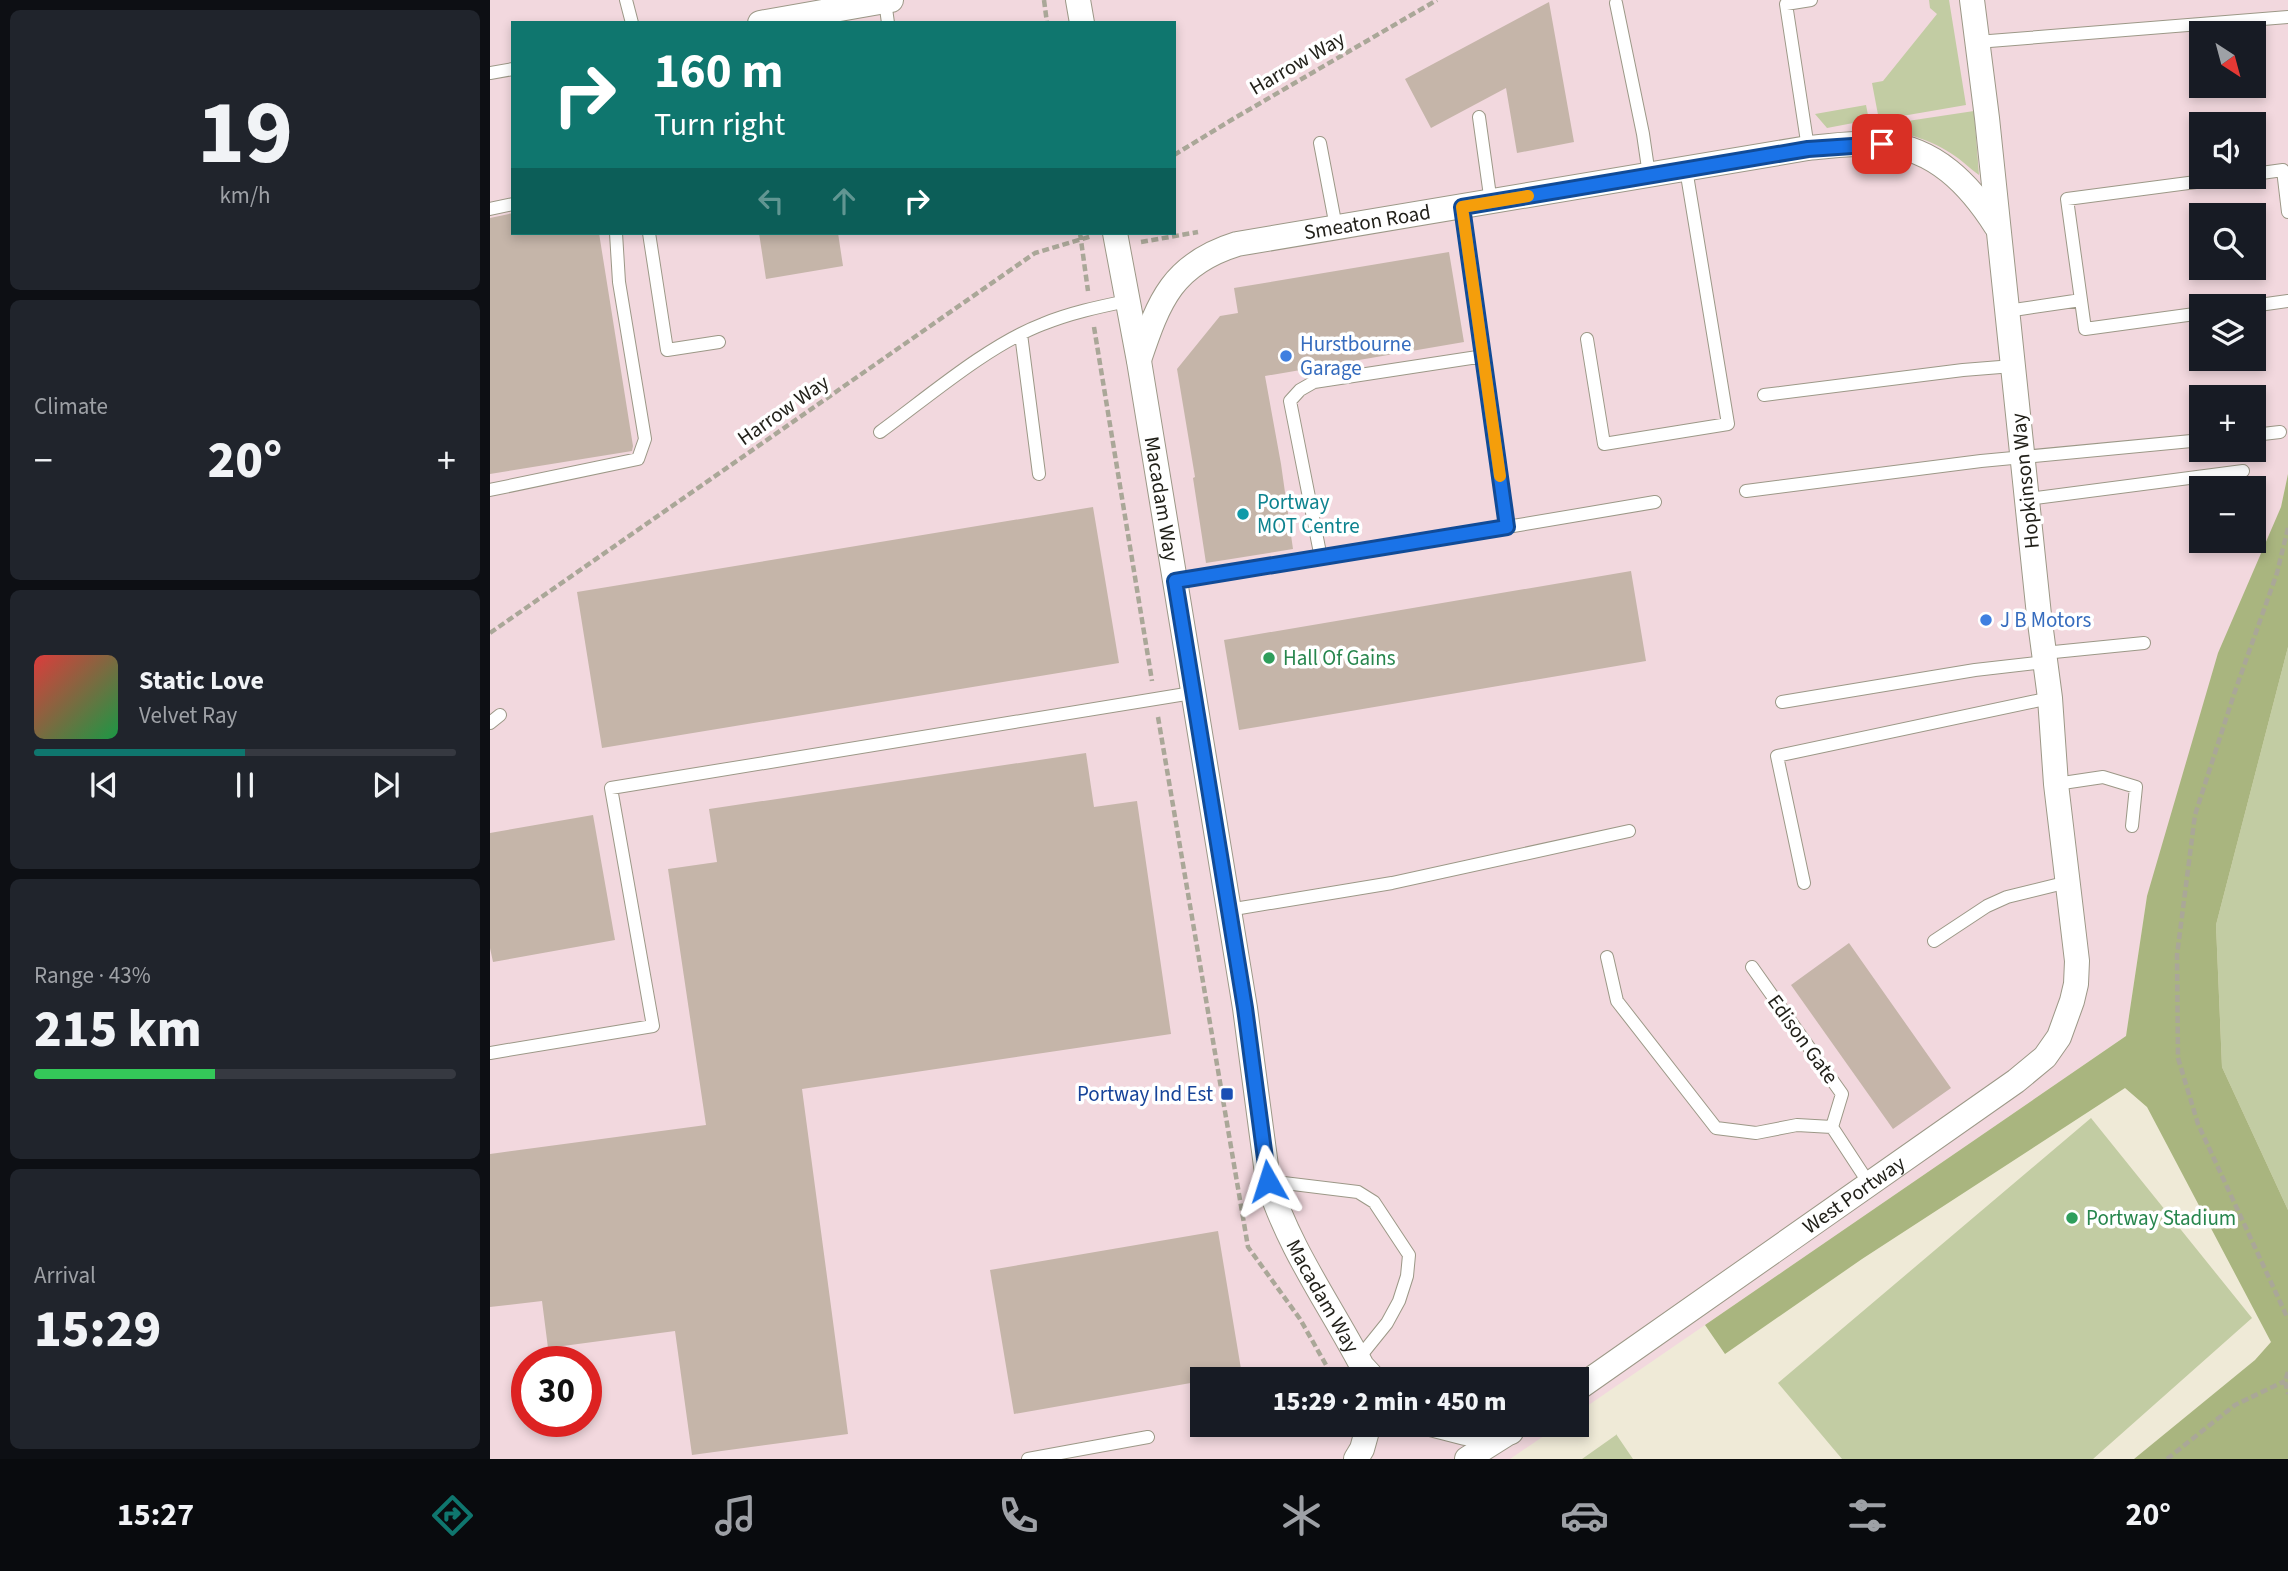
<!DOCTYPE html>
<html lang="en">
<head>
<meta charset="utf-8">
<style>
	body { margin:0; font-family:"Source Sans 3",sans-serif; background:#20242c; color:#f1f3f6; height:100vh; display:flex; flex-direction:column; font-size:26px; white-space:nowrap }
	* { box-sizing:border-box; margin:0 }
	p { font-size:23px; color:#9ea1a6 }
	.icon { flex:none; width:38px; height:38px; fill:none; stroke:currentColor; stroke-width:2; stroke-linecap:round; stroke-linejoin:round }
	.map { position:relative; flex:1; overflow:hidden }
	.sheet { display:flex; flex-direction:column; gap:10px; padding:10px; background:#0d0f14; width:490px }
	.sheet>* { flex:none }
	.hud { position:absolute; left:21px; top:21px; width:665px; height:214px; border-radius:0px; box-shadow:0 4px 10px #0003; background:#0f766e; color:#fff; overflow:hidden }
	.needle { width:46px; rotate:144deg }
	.buttons { position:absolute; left:1699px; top:21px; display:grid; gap:14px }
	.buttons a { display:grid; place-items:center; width:77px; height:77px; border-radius:0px; background:#171b24; box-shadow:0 4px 10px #0003; font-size:35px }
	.speed { position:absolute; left:21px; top:1346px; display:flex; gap:14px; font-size:35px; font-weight:700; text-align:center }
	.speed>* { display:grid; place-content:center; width:91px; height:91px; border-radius:50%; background:#171b24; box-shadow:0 4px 10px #0003; line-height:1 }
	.speed .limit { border:10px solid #d22; background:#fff; color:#111 }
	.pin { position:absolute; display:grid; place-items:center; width:60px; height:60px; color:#fff; margin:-30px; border-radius:14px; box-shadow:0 4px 10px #0006 }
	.me { position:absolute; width:77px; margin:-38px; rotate:354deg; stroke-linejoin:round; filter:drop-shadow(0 0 5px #0008) }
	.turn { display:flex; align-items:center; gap:24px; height:147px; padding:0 28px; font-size:32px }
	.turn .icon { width:91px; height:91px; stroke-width:2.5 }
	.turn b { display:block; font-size:49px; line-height:60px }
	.lanes { display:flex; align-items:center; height:66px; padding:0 28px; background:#0003; justify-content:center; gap:35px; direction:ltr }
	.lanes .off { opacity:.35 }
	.big { font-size:52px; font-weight:800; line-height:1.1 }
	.sheet .card { flex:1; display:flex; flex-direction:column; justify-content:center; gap:10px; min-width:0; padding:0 24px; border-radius:10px; background:#20242c }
	.sheet .dial { align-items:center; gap:0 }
	.dial b { font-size:91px; line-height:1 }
	.song { display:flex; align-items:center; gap:21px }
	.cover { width:84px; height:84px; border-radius:10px; background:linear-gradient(135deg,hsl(0 70% 55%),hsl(140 70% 35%)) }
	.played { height:7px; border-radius:4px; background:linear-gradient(90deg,#0f766e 50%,#363941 50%) }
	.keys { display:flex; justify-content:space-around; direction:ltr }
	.heat { display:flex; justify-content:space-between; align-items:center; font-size:38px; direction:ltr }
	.charge { height:10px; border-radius:5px; background:linear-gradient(90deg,#34c759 43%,#363941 0) }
	.trip { position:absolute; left:700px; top:1367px; width:399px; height:70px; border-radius:0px; background:#171b24; box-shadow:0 4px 10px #0003; font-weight:800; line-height:70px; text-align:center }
	.dock { display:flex; height:112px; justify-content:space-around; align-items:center; background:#090b0e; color:#9ea1a6 }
	.dock .icon { width:49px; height:49px }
	.dock .current { color:#0f766e }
	.dock b { font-size:32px; color:#f1f3f6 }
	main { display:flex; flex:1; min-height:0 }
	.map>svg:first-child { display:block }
</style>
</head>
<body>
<main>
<section class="sheet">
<div class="card dial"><b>19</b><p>km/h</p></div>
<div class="card"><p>Climate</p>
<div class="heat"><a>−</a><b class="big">20°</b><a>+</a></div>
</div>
<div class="card">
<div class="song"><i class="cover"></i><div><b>Static Love</b><p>Velvet Ray</p></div></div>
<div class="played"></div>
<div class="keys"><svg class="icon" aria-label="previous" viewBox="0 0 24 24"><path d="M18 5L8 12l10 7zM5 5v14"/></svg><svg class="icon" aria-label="pause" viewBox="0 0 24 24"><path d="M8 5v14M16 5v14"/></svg><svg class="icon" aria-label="next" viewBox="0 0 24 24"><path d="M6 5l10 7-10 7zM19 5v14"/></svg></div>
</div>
<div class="card"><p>Range · 43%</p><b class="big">215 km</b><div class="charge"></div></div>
<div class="card"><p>Arrival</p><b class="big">15:29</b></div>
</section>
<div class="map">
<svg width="1798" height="1459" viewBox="0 0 1798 1459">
	<rect width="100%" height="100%" fill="#efead7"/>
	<path fill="#f2d8de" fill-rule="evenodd" d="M0,0H1798V474L1791,507L1657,896L1636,1036L1087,1413V1379H712V1424L1070,1425L1020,1459H0ZM23,23H684V233H23ZM1712,33H1764V86H1712ZM1712,124H1764V177H1712ZM1712,215H1764V268H1712ZM1712,306H1764V359H1712ZM1712,397H1764V450H1712ZM1712,488H1764V541H1712ZM37,1362H96V1421H37Z"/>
	<path fill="#c2cca3" d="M1439,0H1459L1476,105L1389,120L1382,83L1393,81L1447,14L1440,8Z
		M1376,105L1379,120L1337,128L1325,114Z
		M1484,111L1489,175C1480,169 1472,160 1462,154C1435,136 1403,129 1371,128Z
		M1798,647V1210L1732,1067L1726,925Z
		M1601,1118L1762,1318L1603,1459H1352L1288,1383Z
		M1126,1434L1143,1459H1092L1126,1435Z"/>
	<path fill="#a9b57f" d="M1798,474V647L1726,925L1732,1067L1798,1210V1459H1644L1765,1360L1781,1342L1657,1107L1635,1088L1372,1259L1235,1354L1215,1325L1636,1036L1657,896L1728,653L1791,507Z"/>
	<path fill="#c5b5a9" d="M1059,2L1084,142L1027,153L1016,88L941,128L915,79Z
		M23,213V233H109L143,446L142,451L0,474V218Z
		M269,233H348L353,266L276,279Z
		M959,252L974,342L775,376L791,464L803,549L716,563L703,478L705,477L687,369L730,316L748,313L744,288Z
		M603,507L629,663L112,748L87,592Z
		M1141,571L1156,661L749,730L734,640Z
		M596,753L604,807L647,801L681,1034L312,1089L358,1434L202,1455L185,1331L58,1348L52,1301L0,1307V1154L216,1125L178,869L227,862L219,809Z
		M103,815L125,940L3,962L0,948V833Z
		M1359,943L1461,1088L1403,1129L1301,985Z
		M728,1231L752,1375L712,1379V1381L524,1414L500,1270Z"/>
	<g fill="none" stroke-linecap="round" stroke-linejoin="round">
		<defs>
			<path id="lane" d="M136,0L142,23
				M395,1L398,23
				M1126,3L1153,134L1159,175
				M1487,42L1798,17
				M0,73L23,69
				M989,117L1001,203
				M830,143L846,227
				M1318,148L1296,4L1321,0
				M1764,174L1793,170L1798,212
				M0,209L23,204
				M159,233L177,350L229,342
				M1762,306L1798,301
				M1517,311L1591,300
				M1712,313L1595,329L1577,199L1744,177
				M531,334L549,474
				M1097,339L1114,444L1238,424L1196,169
				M1274,395L1473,370L1523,366
				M390,432C438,397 498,345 553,324C580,313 608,307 637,301
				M1764,435L1790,432
				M0,490L148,459L155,439L129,282L126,233
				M1256,491L1491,461L1712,440
				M1538,499L1753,471
				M1017,527L1165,502
				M831,558L800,401L810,390L824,382L994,356
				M685,581L1017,527L972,207
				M1554,653L1654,643
				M1292,702L1485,670L1555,662
				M0,723L10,715
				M1566,784L1613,777L1646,787L1642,826
				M1314,883L1287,756L1560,698
				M738,910L902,883L1139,831
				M1444,941L1497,906L1517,897L1578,882
				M1117,957L1127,1001L1226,1128L1266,1133L1307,1125L1342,1127
				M1262,967L1352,1094L1342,1127L1380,1185
				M0,1053L163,1026L121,788L702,693
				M778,1181L868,1192L884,1202L919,1255L917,1276L909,1301L897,1323L868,1359
				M538,1459L658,1437"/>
			<g id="street">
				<path d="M588,0L592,23"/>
				<path d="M270,23L401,0"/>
				<path id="s1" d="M625,233L649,361L755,1008L778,1181C798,1247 840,1305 872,1366L884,1379"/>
				<path id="s2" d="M649,360C669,300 683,264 747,244L1318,148C1342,146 1369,142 1393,144C1445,148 1480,185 1506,226"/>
				<path id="s3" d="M1087,1389L1526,1081L1555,1057L1569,1037L1582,1001L1586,984L1587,961L1566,784L1560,698L1549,615L1497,118L1482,0"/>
				<path d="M940,1424L975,1433L1021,1432"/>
				<path d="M866,1459L872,1449L879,1424"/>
				<path d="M977,1459L1018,1433"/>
			</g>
		</defs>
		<use href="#lane" stroke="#9c9887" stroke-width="14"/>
		<use href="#street" stroke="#9c9887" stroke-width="26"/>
		<path stroke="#aaa798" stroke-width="4.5" stroke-dasharray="7 3.5" stroke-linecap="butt" d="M554,0L557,23
			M684,155L743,119L947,0
			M590,233L598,291
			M651,242L708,232
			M604,327L662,681
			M1798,528L1787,573L1744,694L1705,815L1687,955L1688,1058L1708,1124L1798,1319
			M0,633L545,253L602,236
			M668,717L758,1247L810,1319L844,1379
			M1798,1372L1795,1381L1798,1394
			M1677,1459L1745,1405L1795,1381"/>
		<use href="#lane" stroke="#fff" stroke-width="12"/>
		<use href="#street" stroke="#fff" stroke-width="24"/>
	</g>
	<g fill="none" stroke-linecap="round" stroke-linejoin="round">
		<defs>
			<path id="route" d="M778,1181L755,1008L685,581L1017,527L972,207L1318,149L1392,144"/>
		</defs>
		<use href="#route" stroke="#114b97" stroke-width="18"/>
		<use href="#route" stroke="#1a73e8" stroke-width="12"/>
		<path stroke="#f59e0b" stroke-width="12" d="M1010,476L972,207L1038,196"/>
	</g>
	<g fill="#3f7fe0" stroke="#fff" stroke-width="2.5">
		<circle cx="796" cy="356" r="7"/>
		<circle cx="1496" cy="620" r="7"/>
	</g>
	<circle fill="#0f9aa8" stroke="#fff" stroke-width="2.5" cx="753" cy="514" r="7"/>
	<g fill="#2e9e5b" stroke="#fff" stroke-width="2.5">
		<circle cx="779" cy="658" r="7"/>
		<circle cx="1582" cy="1218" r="7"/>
	</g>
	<rect fill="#1a4fb4" stroke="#fff" stroke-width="2.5" x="730" y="1087" width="14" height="14" rx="3.5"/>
	<g text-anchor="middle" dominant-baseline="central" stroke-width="7" stroke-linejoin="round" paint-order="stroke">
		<g font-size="21" fill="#201f18" stroke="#fff">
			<text transform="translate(807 63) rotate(-30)">Harrow Way</text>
			<text stroke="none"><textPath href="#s2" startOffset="292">Smeaton Road</textPath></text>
			<text transform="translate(293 410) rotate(-35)">Harrow Way</text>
			<text transform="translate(1535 481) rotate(-96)">Hopkinson Way</text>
			<text stroke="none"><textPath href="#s1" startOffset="270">Macadam Way</textPath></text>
			<text transform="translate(1313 1039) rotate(54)">Edison Gate</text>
			<text stroke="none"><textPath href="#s3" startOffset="338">West Portway</textPath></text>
			<text stroke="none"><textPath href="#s1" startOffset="1088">Macadam Way</textPath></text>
		</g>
		<g font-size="21" fill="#366cbe" stroke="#fff" text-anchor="start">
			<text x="810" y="344">Hurstbourne<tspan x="810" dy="24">Garage</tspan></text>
			<text x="1510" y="620">J B Motors</text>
		</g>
		<g font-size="21" fill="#0d838f" stroke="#fff" text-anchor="start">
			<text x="767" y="502">Portway<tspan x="767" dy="24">MOT Centre</tspan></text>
		</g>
		<g font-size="21" fill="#27864d" stroke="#fff" text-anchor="start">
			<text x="793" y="658">Hall Of Gains</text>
			<text x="1596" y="1218">Portway Stadium</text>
		</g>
		<g font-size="21" fill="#164399" stroke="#fff" text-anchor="end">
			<text x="723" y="1094">Portway Ind Est</text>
		</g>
	</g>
</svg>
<div class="buttons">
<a><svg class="needle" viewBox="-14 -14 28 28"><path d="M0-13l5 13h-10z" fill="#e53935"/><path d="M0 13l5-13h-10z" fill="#9ea1a6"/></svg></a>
<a><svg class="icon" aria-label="sound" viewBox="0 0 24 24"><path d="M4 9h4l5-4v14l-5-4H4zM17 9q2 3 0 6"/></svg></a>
<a><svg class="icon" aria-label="search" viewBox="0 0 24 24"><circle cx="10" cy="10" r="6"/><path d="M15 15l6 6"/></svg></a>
<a><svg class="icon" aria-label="layers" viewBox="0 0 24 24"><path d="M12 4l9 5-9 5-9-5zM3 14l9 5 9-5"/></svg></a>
<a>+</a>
<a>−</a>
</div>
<div class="speed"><div class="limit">30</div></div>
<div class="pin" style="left:1392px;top:144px;background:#d93025"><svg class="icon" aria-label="arrive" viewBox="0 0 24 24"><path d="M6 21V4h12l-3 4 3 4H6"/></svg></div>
<svg class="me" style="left:778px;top:1181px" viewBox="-20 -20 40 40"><path d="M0-17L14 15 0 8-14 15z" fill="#1a73e8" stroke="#fff" stroke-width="4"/></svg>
<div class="trip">15:29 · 2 min · 450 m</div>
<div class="hud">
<div class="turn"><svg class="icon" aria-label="right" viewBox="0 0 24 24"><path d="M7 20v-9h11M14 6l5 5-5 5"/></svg><div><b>160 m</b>Turn right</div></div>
<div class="lanes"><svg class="icon off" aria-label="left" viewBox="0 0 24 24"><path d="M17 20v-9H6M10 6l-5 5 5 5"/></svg><svg class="icon off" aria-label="ahead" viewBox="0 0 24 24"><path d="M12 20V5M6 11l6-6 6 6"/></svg><svg class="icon" aria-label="right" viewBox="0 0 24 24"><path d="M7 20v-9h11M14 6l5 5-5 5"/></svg></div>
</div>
</div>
</main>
<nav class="dock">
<b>15:27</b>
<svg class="icon current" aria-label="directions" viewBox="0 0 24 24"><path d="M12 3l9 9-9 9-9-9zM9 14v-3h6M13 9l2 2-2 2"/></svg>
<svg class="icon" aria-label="music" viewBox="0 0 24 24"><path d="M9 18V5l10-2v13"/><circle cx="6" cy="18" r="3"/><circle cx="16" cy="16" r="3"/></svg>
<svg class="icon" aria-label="phone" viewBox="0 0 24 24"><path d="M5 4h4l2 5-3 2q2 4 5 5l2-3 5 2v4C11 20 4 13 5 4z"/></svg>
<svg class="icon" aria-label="climate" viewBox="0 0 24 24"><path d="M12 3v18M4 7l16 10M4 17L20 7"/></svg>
<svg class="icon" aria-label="car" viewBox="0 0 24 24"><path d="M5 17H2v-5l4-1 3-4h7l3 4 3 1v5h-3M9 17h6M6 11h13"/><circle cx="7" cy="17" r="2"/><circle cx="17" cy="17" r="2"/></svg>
<svg class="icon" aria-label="filters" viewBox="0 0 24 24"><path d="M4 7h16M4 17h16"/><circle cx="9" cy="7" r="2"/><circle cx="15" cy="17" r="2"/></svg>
<b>20°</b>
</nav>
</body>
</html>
